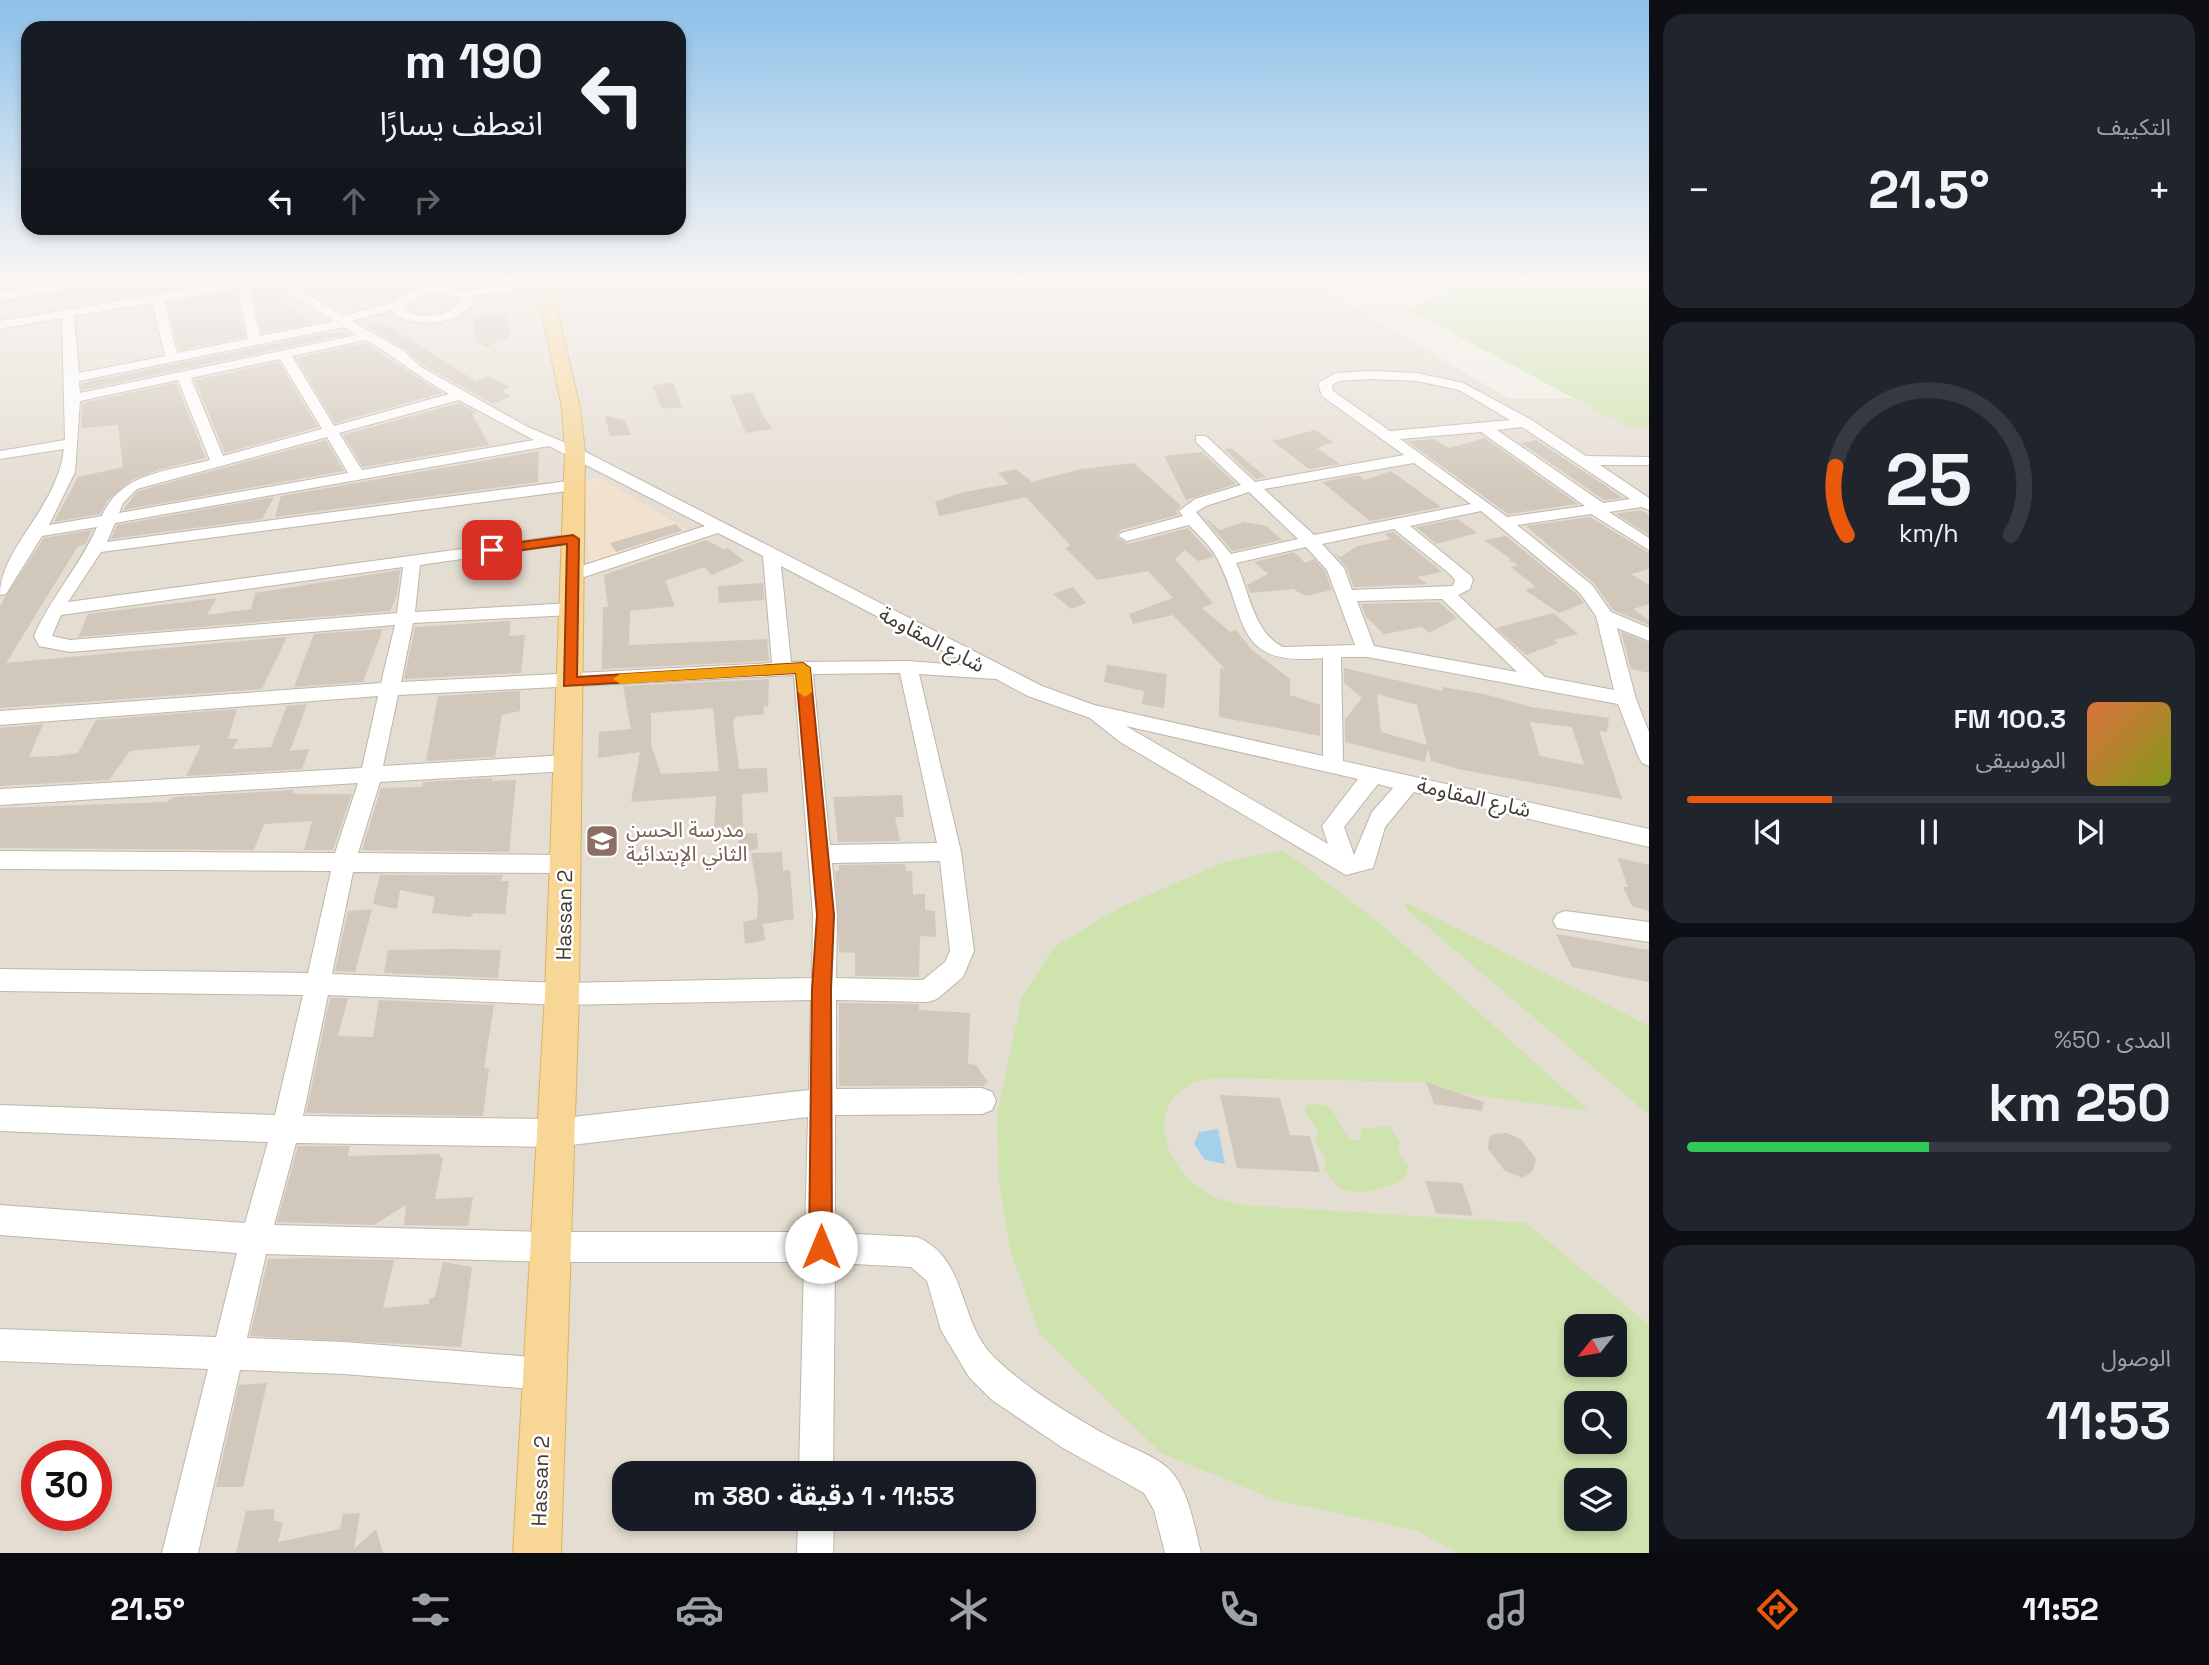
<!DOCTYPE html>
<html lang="ar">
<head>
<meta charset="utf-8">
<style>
	body { margin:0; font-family:"Space Grotesk","Noto Sans Arabic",sans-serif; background:#20242c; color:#f1f3f6; direction:rtl; height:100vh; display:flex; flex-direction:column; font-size:26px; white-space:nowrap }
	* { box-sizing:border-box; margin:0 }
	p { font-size:23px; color:#9ea1a6 }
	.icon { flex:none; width:38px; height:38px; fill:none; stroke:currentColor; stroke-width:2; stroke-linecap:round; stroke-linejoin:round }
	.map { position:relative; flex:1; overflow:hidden; direction:ltr }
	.sheet { display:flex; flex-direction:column; gap:14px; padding:14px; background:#0d0f14; width:560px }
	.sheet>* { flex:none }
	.guide { position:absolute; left:21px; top:21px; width:665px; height:214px; border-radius:21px; box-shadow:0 4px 10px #0003; direction:rtl; background:#171b24; color:#f1f3f6; overflow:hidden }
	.needle { width:46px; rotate:240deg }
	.tools { position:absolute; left:1564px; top:1314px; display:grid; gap:14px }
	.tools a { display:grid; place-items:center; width:63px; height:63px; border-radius:14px; background:#171b24; box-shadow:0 4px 10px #0003; font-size:35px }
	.speed { position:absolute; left:21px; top:1440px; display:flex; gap:14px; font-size:35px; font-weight:700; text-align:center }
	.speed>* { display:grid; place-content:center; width:91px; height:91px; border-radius:50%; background:#171b24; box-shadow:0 4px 10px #0003; line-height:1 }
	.speed .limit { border:10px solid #d22; background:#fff; color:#111 }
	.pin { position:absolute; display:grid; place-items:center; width:60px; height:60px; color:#fff; margin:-30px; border-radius:14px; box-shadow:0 4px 10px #0006 }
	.me { position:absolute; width:77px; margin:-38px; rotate:0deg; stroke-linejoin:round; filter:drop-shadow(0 0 5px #0008) }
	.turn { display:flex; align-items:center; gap:24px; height:147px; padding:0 28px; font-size:32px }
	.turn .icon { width:91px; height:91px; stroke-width:2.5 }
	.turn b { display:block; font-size:49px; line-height:60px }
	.lanes { display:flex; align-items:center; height:66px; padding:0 28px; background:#0003; justify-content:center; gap:35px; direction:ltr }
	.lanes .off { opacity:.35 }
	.big { font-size:52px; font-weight:700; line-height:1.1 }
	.sheet .card { flex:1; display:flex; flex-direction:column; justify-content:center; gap:10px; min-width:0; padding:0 24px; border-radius:21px; background:#20242c }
	.sheet .dial { align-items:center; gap:0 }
	.dial svg { height:182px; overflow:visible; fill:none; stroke:#363941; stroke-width:7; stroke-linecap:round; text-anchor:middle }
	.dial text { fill:#f1f3f6; stroke:none }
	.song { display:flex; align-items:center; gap:21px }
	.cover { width:84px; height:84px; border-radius:10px; background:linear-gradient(135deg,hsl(20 70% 55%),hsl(70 70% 35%)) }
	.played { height:7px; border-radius:4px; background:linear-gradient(90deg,#ea580c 30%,#363941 30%) }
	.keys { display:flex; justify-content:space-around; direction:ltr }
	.heat { display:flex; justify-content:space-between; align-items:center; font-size:38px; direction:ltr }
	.charge { height:10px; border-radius:5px; background:linear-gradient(90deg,#34c759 50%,#363941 0) }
	.trip { position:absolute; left:612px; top:1461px; width:424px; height:70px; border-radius:21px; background:#171b24; box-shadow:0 4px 10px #0003; font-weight:700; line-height:70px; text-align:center; direction:rtl }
	.tabs { display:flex; height:112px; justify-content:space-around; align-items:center; background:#090b0e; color:#9ea1a6 }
	.tabs .icon { width:49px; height:49px }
	.tabs .selected { color:#ea580c }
	.tabs b { font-size:32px; color:#f1f3f6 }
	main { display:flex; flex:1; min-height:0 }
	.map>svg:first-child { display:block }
</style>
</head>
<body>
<main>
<section class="sheet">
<div class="card"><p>التكييف</p>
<div class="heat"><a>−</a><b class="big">21.5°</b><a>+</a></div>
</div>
<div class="card dial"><svg viewBox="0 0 100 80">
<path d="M14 69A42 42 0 1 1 86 69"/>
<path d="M14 69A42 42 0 0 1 9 39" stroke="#ea580c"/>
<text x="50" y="56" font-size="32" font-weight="700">25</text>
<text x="50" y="72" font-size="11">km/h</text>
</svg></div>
<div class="card">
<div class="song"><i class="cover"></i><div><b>100.3 FM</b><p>الموسيقى</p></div></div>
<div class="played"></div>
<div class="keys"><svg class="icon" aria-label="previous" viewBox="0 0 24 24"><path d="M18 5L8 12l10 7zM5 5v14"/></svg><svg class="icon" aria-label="pause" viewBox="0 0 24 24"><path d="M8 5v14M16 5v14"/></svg><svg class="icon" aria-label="next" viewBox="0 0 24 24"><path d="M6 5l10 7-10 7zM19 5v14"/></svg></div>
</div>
<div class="card"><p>المدى · 50%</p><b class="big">250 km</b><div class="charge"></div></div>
<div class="card"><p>الوصول</p><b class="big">11:53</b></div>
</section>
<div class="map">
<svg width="1649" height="1553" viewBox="0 0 1649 1553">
	<rect width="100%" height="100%" fill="#f1ece4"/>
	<path fill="#e4ddd2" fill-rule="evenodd" d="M0,280H1307L1510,399L1649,397V1553H0ZM1577,1326H1615V1365H1577ZM1577,1404H1615V1442H1577ZM37,1456H96V1516H37ZM625,1474H1024V1519H625ZM1577,1480H1615V1519H1577Z"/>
	<path fill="#f2e1cf" d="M598,477L692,532L589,562L584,482Z"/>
	<path fill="#cee3ae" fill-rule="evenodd" d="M1467,280H1649V426L1630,428L1409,310Z
		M1283,850L1376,920L1589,1111L1458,1093L1426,1082L1212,1078C1145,1089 1155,1159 1202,1190C1215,1199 1229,1202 1243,1205L1526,1223L1649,1325V1553H1459L1415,1530L1276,1500L1161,1453L1040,1334L1010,1250L999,1184L997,1114L1022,997L1054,947L1119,908L1224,862ZM1577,1326H1615V1365H1577ZM1577,1404H1615V1442H1577ZM1577,1480H1615V1519H1577Z
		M1407,903L1649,1026V1115L1404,907Z
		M1310,1103C1341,1105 1333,1122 1351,1140H1361V1129L1390,1126L1400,1142L1398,1153L1408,1165L1405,1179C1389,1188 1356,1198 1339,1187C1333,1183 1329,1175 1324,1170L1326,1161L1315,1141L1318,1131L1304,1109Z"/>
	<path fill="#a3d1eb" d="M1218,1129L1225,1164L1205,1160L1194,1144L1199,1132Z"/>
	<path fill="#d1c7ba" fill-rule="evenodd" d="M158,280H230L161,291Z
		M268,284L288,309L294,307L307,320L316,322L262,333L252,288Z
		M236,291L245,337L179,350L167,303Z
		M507,313L510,337L487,347L474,341L473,317Z
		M381,322L476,381L487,376L510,387L502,391L511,396L493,404L423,365L405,349L367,326Z
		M332,332L350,334L82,390V383Z
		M366,343L426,383L442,393L335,423L296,358Z
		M279,362L318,427L225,453L195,380Z
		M673,382L682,407L662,409L652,386Z
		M176,383L206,458L161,469L132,480L108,500L100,514L54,522L78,477L123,467L118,425L81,428L82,403Z
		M753,392L763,416L773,429L746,433L730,396Z
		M459,403L476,412L472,414L489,445L363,467L343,435Z
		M605,416L624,420L631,435L610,436Z
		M1315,430L1333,442L1317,448L1340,464L1309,469L1272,441Z
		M1485,438L1578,504L1508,514L1407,441L1434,439L1449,448Z
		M326,440L344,471L123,510L138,491Z
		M1536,440L1606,486L1622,498L1604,500L1521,443Z
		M1231,448L1266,477L1256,479L1224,449Z
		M539,451L538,482L275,517L281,496Z
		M1202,452L1236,484L1186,500L1164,456Z
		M1134,463L1181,506L1176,511L1178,515L1120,530L1116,537L1128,544L1188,528L1214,557L1198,561L1185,550L1175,559L1213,603L1202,608L1230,632L1236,630L1252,650L1290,679V695L1320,705V736L1219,717L1220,668L1226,670L1173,615L1133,624L1129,614L1173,598L1148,571L1097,580L1065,548L1071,546L1026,497L939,516L935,502L964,492L1009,484L998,473L1016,469L1032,482L1080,469Z
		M1391,471L1441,507L1370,521L1322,482L1358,475L1365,480Z
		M274,497L262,519L111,539L117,525Z
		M1641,510L1649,515V535L1616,514Z
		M1203,516L1220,530L1244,522L1266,526L1282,540L1232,551Z
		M1590,517L1649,553V569L1631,574L1649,585V604L1633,609L1649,620V625L1613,610L1594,583L1526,526Z
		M1457,519L1477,533L1436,544L1416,527Z
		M676,524L682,531L616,552L610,543Z
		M92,530L85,545L78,546L6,663L287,637L262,689L0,708V607L5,597L44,538Z
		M1393,532L1442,572L1417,577L1428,584L1354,587L1346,567L1334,553L1340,557L1358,546L1391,539L1384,534Z
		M1506,536L1578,595L1584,603L1559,613L1525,590L1536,587L1511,567L1518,565L1509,560L1511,559L1484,540Z
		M706,540L723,549L728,548L744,561L712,575L704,567L665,581L675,606L630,611L629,645L767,639L769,661L602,669L603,607H608L604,575Z
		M1294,552L1305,563L1314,559L1325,571L1332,590L1306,596L1293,589L1250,593L1247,585L1268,574L1254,562Z
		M400,570L397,595L390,611L78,637L88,614L217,598L207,615L251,609L255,593Z
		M763,583L764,600L719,603L718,586Z
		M1073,587L1086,603L1071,609L1053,594Z
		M1439,602L1457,618L1429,633L1422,627L1384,634L1366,617L1361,604Z
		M1553,613L1578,634L1553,640L1558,643L1526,655L1496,628Z
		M511,621L509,636L525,635L521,673L404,679L415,627Z
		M383,629L363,682L294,687L314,634Z
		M1621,632L1649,643V673L1631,669Z
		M1107,665L1167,674L1164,708L1142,704L1144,691L1104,682Z
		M1344,668L1443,691L1442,687L1484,694L1531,707L1609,718L1607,732L1599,731L1622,799L1458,769L1431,761L1428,748L1425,762L1345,742V719L1362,698L1344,683ZM1377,694L1417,705L1427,745L1381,732ZM1530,722L1572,727L1584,765L1540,756Z
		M769,679L768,706L763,707L764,714L735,717L733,724L739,769L767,768L768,792L742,794L743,828L714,830L716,796L631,802L640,752L598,758L599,732L631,729L623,686ZM713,708L719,771L661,774L651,745V713Z
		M520,691V711L502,715L495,757L426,761L438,696Z
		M307,704L290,751L309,749L302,769L186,776L201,745L130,751L109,780L0,786V728L43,724L29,757L57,756L78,753L96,720L237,709L228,739H238L233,749L271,747L287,706Z
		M492,778V781L516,780L509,852L362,850L381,788L422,787L423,782Z
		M294,790L293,793L299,794H352L333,850H304L312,821L264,824L254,850L0,848V808L166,802L175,797Z
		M902,795L904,817H895L900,841L838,842L833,797Z
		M757,833L758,849L739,853L738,834Z
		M782,852L783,871L790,870L794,919L763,924L765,940L745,944L743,922L757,919L758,895L751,853Z
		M1618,858L1649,865V911L1632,906L1623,887H1628Z
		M905,864L906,871H912L913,894H925V910L935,911L936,937L920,936L919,977L855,976V953L839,952L835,871H839V865Z
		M380,875H503L501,881H509L505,914L474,913L470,917L432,913L435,897L400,890L397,909L373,904Z
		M372,909L355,972L335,971L348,911Z
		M1556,934L1649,950V982L1572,967Z
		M452,949L501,950L498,978L384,973L388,950Z
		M330,998H348L338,1036L373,1037L379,1000L494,1005L484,1068L489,1069L483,1116L306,1113Z
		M839,1003L919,1004V1010L970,1013L968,1064L976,1065L988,1082L984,1086H839Z
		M1426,1082L1484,1102L1482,1111L1434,1104Z
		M1220,1095L1280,1098L1290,1135L1310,1136L1320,1172L1237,1168Z
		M1507,1133L1522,1140L1536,1159L1533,1171L1522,1178L1504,1170L1488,1149L1489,1138L1494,1134Z
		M298,1146H350L348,1156L440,1154V1157L443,1158L435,1199L473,1197L468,1226L404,1225L406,1205L374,1225L277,1222Z
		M1425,1181L1462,1183L1473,1216L1436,1213Z
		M313,1258L394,1260L383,1308L429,1304V1299L435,1297L443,1262L472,1267L461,1347L250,1336L268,1259Z
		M267,1383L243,1487H216L239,1385Z
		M274,1509V1521L283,1522L278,1542L340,1529L343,1514L360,1513L354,1549L376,1529L383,1553H236L246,1511Z"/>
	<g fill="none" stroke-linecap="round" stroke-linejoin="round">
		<defs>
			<path id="minor" d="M89,280H116L110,283L0,300V292Z
				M243,280H271L249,286L260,336L335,321L285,291L274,280H285L343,316L394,302L404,294L426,287L446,286L461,291L547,281V285L543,286L472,296L473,303C454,326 421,327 396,316L393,310L352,321L404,351L421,367L528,427L580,449L1042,686L1094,705L1323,756V658C1232,667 1249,620 1217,558C1210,545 1198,535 1189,525L1127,541L1119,536L1121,533L1183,516L1179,511L1195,499L1241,485L1196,442V436H1206L1255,482L1404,455L1322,396L1318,383L1336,373L1370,371L1417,373L1463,383L1530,419L1586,456L1649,457V465H1600L1649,498V510L1642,507L1609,512L1649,538V550L1591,514L1517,525L1592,585L1611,612L1649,628V641L1617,628L1636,699L1649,732V766L1642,763L1639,758L1618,704L1367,657H1341L1343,761L1649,829V847L1414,792L1385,827L1373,868L1346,875L1120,742L1090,718L1028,696L996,679L919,674L961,852L974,951L963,977L937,999L928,1002L836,1000V1089L982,1088L992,1092L996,1101L992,1110L982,1114L835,1115V1233L917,1237C969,1259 957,1322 995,1358C1027,1389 1069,1414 1108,1436C1126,1446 1154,1455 1169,1469C1189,1490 1194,1526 1201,1553H1165L1154,1510L1144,1493L1063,1448L992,1400L969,1377L941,1330L927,1281L911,1267L835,1263L833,1474H799L804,1262H550L266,1254L247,1338L344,1342L545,1358L556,1363L561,1374L556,1385L545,1390L344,1374L240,1370L198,1553H162L208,1369L0,1361V1329L216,1337L237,1253L0,1235V1205L245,1223L268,1142L0,1131V1105L275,1115L303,995L0,991V969L308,973L331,871L0,869V851L335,853L358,783L0,805V789L362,768L378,696L0,725V711L381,683L395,625L70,652L39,646L34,636C51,597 80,566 97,527L42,536L6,594L0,595C0,548 57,509 64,449L0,459V451L65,440L62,318L0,329V321ZM238,288L248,339L177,353L164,301ZM427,294H445L460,298L461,302C446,317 424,319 406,311L404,306ZM152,303L165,356L79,373L74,316ZM344,327L357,335L80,393L79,381ZM366,340C395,357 420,378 449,394L334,426L292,356ZM280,359L322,429L223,456L191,378ZM1370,379L1417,381L1459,390L1510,420L1390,431L1333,391L1332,385L1339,381ZM178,380L210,460C168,471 120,473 102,516L49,525L75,472L80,401ZM459,400L534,440L362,470L339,433ZM1522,427L1630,499L1603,503L1497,430ZM1481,432L1585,506L1507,517L1400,439ZM327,437L348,473L119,513L123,503L137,489ZM549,446L705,526L566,571L563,575L566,579H578L718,533L763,556L772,663L401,682L413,623L571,615L580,609L571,603L415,612L420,565L579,542V536L573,534L68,602L101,552L575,490L583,485L575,480L107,542L115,523ZM1414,463L1471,504L1314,535L1264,489ZM1249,492L1298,539L1231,554L1196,512L1206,506ZM1481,511L1580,593L1596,616L1614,690L1545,677L1458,595L1470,589L1473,579L1470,575L1410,526ZM1394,529L1450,574L1455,580L1453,586L1352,590L1344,568L1322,544ZM1306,547L1327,570L1355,645L1283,647C1253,632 1249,590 1236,563ZM781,566L972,666L908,661L791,662ZM403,567L397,613L70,640L52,636L61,615ZM1442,599L1517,672L1374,646L1357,601ZM900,673L937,843L830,845L813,674ZM794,675L813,915L812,978L562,983L332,974L353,872L565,873L573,870L576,864L573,858L565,855L358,853L380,782L568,771L575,768L578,763L575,758L568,755L383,766L398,695ZM1126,726L1358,779L1322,826L1328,844ZM1378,784L1393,788L1372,812L1354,855L1344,827ZM940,861L950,951L945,962L923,980L836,978L837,915L832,863ZM328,995L562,1005L811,1000L809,1090L555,1119L303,1116ZM808,1117L805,1232H550L274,1225L296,1143L555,1147Z
				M1565,911L1649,922V942L1557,928L1553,921L1557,914Z
				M798,1519H834L833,1553H797Z"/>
			<path id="major" d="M535,280H550L580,408L585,452L579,994L561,1553H513L545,994L565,452L562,408Z"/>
		</defs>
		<use href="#minor" stroke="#beb6aa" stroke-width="2"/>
		<use href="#major" stroke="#dbb267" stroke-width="2"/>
		<use href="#minor" fill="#fff" fill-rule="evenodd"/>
		<use href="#major" fill="#f7d696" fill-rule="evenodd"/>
	</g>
	<linearGradient id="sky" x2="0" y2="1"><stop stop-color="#8cc0e9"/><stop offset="0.56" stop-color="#f9f6f3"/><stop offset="1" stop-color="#f9f6f3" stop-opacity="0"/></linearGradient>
	<rect width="1649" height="497" fill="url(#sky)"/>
	<path fill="#ea580c" stroke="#983908" stroke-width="2" d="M573,535L579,539L577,677L803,663L810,668L834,915L831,989L832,1247L829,1255L821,1259L813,1255L809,1247L812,989L817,915L796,673L564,686L567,544L492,554L486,550L492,546Z"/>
	<path fill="#f59e0b" d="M803,663L810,668L812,692L805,697L798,692L796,673L620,684L613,679L620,674Z"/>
	<defs>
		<symbol id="school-square" viewBox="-11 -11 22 22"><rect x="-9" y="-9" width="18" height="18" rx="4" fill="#8d6e63" stroke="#fff"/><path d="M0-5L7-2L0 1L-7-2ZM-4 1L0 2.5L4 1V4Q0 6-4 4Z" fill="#fff"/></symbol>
	</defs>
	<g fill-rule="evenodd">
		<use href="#school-square" x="583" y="822" width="38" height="38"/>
	</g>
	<g text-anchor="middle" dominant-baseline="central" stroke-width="5" stroke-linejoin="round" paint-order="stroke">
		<g font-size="21" fill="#423c34" stroke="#fff">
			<text transform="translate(932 639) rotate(28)">شارع المقاومة</text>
			<text transform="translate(1474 797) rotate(13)">شارع المقاومة</text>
			<text transform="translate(564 915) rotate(-89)">Hassan 2</text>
			<text transform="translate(540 1481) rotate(-88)">Hassan 2</text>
		</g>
		<g font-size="21" fill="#785e54" stroke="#fff" text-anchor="start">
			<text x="626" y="829">مدرسة الحسن<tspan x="626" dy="24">الثاني الإبتدائية</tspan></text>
		</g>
	</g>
</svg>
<div class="tools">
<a><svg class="needle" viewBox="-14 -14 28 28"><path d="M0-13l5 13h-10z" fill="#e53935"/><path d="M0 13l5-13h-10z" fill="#9ea1a6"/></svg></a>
<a><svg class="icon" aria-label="search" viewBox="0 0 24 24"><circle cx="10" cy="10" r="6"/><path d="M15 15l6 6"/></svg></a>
<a><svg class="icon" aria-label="layers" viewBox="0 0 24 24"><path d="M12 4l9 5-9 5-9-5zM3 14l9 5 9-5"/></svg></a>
</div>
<div class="speed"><div class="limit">30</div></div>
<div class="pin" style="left:492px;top:550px;background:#d93025"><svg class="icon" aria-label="arrive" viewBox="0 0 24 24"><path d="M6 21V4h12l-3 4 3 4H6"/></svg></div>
<svg class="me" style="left:821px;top:1247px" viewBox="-20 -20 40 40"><circle r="19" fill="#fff"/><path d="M0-13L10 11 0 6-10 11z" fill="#ea580c"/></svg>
<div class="trip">11:53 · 1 دقيقة · 380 m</div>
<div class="guide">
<div class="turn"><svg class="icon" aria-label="left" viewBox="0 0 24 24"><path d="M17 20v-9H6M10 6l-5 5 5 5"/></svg><div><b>190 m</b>انعطف يسارًا</div></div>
<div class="lanes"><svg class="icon" aria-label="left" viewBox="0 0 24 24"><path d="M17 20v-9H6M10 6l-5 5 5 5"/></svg><svg class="icon off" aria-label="ahead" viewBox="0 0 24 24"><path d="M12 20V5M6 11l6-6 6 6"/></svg><svg class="icon off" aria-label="right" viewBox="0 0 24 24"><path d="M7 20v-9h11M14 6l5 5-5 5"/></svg></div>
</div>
</div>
</main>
<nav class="tabs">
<b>11:52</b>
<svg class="icon selected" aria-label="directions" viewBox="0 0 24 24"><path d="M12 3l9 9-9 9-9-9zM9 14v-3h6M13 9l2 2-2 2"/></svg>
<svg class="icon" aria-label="music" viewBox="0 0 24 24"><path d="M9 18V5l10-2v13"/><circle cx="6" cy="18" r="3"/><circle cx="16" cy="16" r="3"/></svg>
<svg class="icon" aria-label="phone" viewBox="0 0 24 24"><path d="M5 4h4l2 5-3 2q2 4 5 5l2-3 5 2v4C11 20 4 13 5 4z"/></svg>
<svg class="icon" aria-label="climate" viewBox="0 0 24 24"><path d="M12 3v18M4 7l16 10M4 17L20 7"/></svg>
<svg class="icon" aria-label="car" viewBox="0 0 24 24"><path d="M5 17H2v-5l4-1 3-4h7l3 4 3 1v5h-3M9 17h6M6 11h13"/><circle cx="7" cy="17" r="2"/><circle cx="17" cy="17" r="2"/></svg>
<svg class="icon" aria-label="filters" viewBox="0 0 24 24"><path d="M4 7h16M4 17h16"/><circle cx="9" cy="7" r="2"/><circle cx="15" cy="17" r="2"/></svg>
<b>21.5°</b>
</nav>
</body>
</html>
